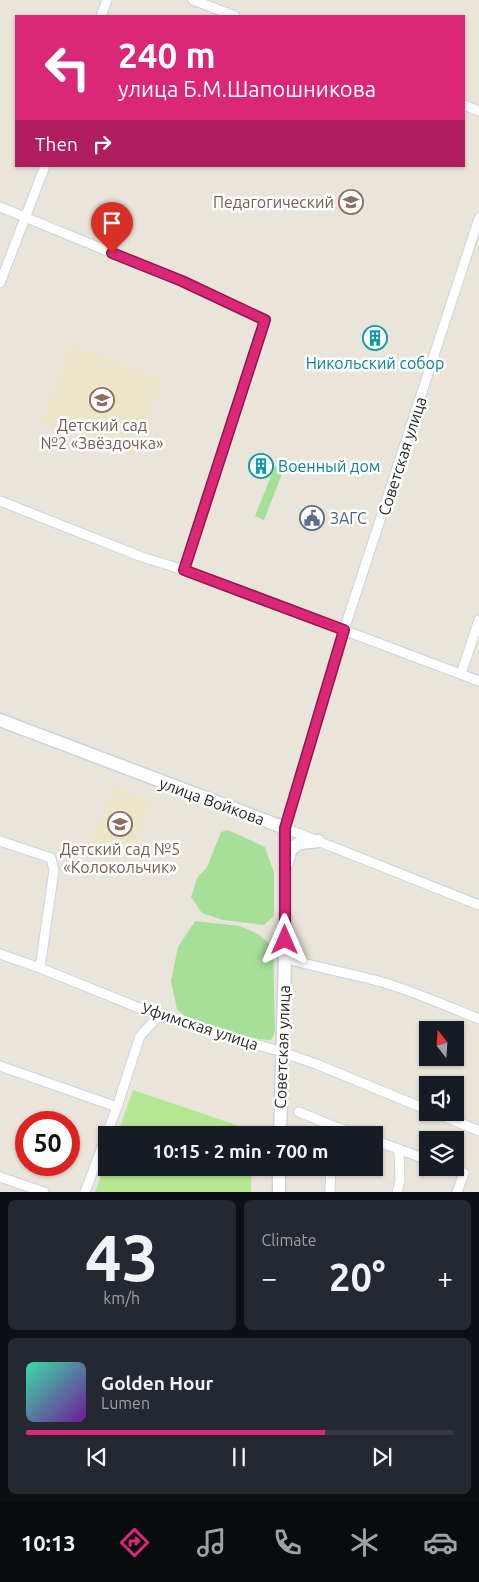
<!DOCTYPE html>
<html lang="en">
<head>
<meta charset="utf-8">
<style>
	body { margin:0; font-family:Ubuntu,sans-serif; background:#242831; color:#f1f3f6; height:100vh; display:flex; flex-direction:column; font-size:19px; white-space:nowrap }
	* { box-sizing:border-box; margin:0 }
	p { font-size:16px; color:#9ea1a6 }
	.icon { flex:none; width:28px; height:28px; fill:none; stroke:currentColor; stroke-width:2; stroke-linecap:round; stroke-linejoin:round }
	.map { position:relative; height:1192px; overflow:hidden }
	.panel { display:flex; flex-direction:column; gap:8px; padding:8px; background:#0d0f14; flex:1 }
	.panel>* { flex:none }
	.hud { position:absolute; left:15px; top:15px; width:450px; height:152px; border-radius:0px; box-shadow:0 1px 4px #0004; background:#db2777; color:#fff; overflow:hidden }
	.needle { width:32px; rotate:343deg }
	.controls { position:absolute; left:419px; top:1021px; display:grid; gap:10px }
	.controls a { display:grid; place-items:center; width:45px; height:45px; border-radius:0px; background:#171b24; box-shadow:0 1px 4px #0004; font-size:25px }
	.speed { position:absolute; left:15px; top:1111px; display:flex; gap:10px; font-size:25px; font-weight:700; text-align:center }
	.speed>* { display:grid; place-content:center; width:65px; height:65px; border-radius:50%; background:#171b24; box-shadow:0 1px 4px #0004; line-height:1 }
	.speed .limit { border:8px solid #d22; background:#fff; color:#111 }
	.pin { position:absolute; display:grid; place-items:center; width:42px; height:42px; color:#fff; margin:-51px -21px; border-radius:50% 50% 50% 0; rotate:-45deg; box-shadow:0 0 5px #0007 }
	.pin .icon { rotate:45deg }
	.me { position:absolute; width:55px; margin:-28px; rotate:0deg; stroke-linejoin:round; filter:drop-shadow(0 0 4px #0008) }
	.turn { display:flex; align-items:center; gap:18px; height:105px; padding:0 20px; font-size:22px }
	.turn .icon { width:65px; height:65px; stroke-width:2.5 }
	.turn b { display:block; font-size:35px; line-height:42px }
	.then { display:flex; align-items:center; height:48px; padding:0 20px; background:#0003; gap:10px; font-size:19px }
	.big { font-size:38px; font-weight:700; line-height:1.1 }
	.panel .tile { flex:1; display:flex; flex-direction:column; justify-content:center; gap:8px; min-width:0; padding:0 18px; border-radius:8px; background:#242831 }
	.panel .dial { align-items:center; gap:0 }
	.dial b { font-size:65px; line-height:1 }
	.song { display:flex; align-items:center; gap:15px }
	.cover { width:60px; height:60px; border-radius:8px; background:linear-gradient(135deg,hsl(160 70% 55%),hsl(280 70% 35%)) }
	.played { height:5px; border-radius:2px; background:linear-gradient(90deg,#db2777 70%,#363941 70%) }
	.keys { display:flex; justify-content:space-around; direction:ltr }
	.heat { display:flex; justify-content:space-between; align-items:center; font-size:28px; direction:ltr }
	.panel .tiles { flex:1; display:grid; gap:8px; grid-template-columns:1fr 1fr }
	.tile:last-child { grid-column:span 2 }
	.trip { position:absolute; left:98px; top:1126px; width:285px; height:50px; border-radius:0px; background:#171b24; box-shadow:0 1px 4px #0004; font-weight:700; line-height:50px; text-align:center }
	.tabs { display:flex; height:80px; justify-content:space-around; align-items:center; background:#090b0e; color:#9ea1a6 }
	.tabs .icon { width:35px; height:35px }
	.tabs .on { color:#db2777 }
	.tabs b { font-size:22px; color:#f1f3f6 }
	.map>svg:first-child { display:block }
</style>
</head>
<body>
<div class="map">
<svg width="479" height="1192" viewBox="0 0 479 1192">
	<rect width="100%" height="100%" fill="#eae5da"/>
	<path fill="#ebe5ca" d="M71,344L163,379L133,457L41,422Z
		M112,786L152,801L129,862L89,847Z"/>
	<path fill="#a5df98" d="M275,466L284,469L264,520L255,516Z
		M228,830L265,847L274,873V916L264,925L223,920L202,913L191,897L197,878L207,867L221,832Z
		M195,921L240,926L258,934L273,947L275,1032L271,1040L252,1039L191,1022L177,1009L171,981L178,947Z"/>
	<path fill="#b6e694" d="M133,1090L254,1131V1135H117Z
		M106,1162V1168H252L251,1192H95Z"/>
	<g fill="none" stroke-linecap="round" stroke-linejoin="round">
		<defs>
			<path id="minor" d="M193,0L235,16
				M101,16L107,0
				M464,105L479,111
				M0,207L181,281L265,320L184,570
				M479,218L344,630L285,828L479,905
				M0,283L45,166
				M0,501L142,557L184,570L479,681
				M461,674L479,620
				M0,841L51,858L54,870L40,968
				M0,954L40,968L159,1016L282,1052L316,1064L428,1110
				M285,958C317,968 350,973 382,982C415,992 447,1006 479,1019
				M0,1066L117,1107
				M299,1112L333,1126
				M434,1112L479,1131
				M333,1135V1126L359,1135
				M374,1140L428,1160
				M449,1168L464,1173L457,1192
				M0,1177L44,1192
				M85,1192L117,1107L140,1036L159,1016
				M330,1192L331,1168
				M397,1192L400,1181L399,1149"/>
			<path id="secondary" d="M0,720L285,828V958L280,1135
				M287,862L291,849L300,843L318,841
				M279,1192V1168"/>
		</defs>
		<use href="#minor" stroke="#cfd0e0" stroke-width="11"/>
		<use href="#secondary" stroke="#cfd0e0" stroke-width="15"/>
		<use href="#minor" stroke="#fff" stroke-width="9"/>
		<use href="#secondary" stroke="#fff" stroke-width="12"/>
	</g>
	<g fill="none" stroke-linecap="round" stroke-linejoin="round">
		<defs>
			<path id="route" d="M112,253L182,281L265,320L184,570L344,630L285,828V940"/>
		</defs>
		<use href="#route" stroke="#8e194d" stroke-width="12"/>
		<use href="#route" stroke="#db2777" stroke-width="9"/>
	</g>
	<defs>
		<symbol id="university-ring" viewBox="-11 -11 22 22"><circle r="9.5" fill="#fff" stroke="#8d6e63" stroke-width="1.5"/><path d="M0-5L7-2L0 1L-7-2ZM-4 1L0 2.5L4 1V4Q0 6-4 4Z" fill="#8d6e63"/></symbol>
		<symbol id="building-ring" viewBox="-11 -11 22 22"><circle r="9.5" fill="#fff" stroke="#0f9aa8" stroke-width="1.5"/><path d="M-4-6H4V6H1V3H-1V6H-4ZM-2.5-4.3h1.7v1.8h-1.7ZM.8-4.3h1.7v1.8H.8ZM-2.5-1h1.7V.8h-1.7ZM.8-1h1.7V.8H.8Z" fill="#0f9aa8"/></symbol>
		<symbol id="school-ring" viewBox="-11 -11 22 22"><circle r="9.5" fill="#fff" stroke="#8d6e63" stroke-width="1.5"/><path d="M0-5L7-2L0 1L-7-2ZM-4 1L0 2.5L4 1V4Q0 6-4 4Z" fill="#8d6e63"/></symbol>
		<symbol id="civic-ring" viewBox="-11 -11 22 22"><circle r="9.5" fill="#fff" stroke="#5c6f8a" stroke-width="1.5"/><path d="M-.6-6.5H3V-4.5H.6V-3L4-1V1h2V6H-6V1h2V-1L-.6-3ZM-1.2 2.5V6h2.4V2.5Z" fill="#5c6f8a"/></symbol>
	</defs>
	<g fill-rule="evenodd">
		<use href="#university-ring" x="337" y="188" width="28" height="28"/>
		<use href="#building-ring" x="361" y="324" width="28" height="28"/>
		<use href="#school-ring" x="88" y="386" width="28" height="28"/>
		<use href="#building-ring" x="247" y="452" width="28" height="28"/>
		<use href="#civic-ring" x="298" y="504" width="28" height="28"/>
		<use href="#school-ring" x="106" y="810" width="28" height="28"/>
	</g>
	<g text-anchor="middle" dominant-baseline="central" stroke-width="5" stroke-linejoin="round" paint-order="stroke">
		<g font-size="16" fill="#785e54" stroke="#fff">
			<text x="334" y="202" text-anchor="end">Педагогический</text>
			<text x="102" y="425">Детский сад<tspan x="102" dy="18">№2 «Звёздочка»</tspan></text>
			<text x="120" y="849">Детский сад №5<tspan x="120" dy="18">«Колокольчик»</tspan></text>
		</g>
		<g font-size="16" fill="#0d838f" stroke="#fff">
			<text x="375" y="363">Никольский собор</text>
			<text x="278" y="466" text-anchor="start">Военный дом</text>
		</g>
		<g font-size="16" fill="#282828" stroke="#fff">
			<text transform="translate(402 456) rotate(-72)">Советская улица</text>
			<text transform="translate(212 801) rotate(20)">улица Войкова</text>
			<text transform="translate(200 1026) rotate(18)">Уфимская улица</text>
			<text transform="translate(282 1047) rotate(-88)">Советская улица</text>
		</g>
		<g font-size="16" fill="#4e5e75" stroke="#fff" text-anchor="start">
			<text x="330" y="518">ЗАГС</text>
		</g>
	</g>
</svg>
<div class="controls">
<a><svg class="needle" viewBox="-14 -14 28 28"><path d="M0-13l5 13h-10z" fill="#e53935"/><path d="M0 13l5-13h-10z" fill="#9ea1a6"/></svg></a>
<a><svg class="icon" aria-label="sound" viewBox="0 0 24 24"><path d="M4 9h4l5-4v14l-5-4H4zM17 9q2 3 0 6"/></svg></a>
<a><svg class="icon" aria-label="layers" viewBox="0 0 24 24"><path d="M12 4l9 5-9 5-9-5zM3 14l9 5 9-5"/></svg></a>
</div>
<div class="speed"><div class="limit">50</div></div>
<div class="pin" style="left:112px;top:253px;background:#d93025"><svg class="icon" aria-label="arrive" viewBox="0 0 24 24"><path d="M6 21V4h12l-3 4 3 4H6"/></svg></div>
<svg class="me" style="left:285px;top:940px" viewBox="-20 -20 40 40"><path d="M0-17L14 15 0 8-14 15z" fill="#db2777" stroke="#fff" stroke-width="4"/></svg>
<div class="trip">10:15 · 2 min · 700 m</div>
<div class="hud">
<div class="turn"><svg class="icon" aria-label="left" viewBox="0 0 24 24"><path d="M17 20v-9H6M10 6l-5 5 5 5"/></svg><div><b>240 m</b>улица Б.М.Шапошникова</div></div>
<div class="then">Then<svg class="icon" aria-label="right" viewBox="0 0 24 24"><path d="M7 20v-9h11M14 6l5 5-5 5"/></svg></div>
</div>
</div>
<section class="panel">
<div class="tiles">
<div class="tile dial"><b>43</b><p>km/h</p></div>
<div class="tile"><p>Climate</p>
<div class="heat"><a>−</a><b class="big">20°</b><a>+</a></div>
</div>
<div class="tile">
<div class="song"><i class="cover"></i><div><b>Golden Hour</b><p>Lumen</p></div></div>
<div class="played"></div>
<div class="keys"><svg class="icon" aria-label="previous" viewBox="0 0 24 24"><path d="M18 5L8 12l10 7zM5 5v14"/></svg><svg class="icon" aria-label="pause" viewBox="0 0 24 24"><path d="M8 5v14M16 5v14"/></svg><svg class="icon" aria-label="next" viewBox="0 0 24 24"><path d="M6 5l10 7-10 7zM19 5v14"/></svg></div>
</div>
</div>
</section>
<nav class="tabs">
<b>10:13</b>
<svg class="icon on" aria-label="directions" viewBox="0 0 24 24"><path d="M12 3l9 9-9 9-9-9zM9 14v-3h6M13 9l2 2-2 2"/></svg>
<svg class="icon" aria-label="music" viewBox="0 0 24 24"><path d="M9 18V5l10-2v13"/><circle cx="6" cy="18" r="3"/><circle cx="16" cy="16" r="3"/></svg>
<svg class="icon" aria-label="phone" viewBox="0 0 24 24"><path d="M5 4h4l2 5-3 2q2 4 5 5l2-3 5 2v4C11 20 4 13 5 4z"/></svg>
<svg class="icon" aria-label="climate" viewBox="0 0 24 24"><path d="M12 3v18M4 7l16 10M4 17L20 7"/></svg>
<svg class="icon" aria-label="car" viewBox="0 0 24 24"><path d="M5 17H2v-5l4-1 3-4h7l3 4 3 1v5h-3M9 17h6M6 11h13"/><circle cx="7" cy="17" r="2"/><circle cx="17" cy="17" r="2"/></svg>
</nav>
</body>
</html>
